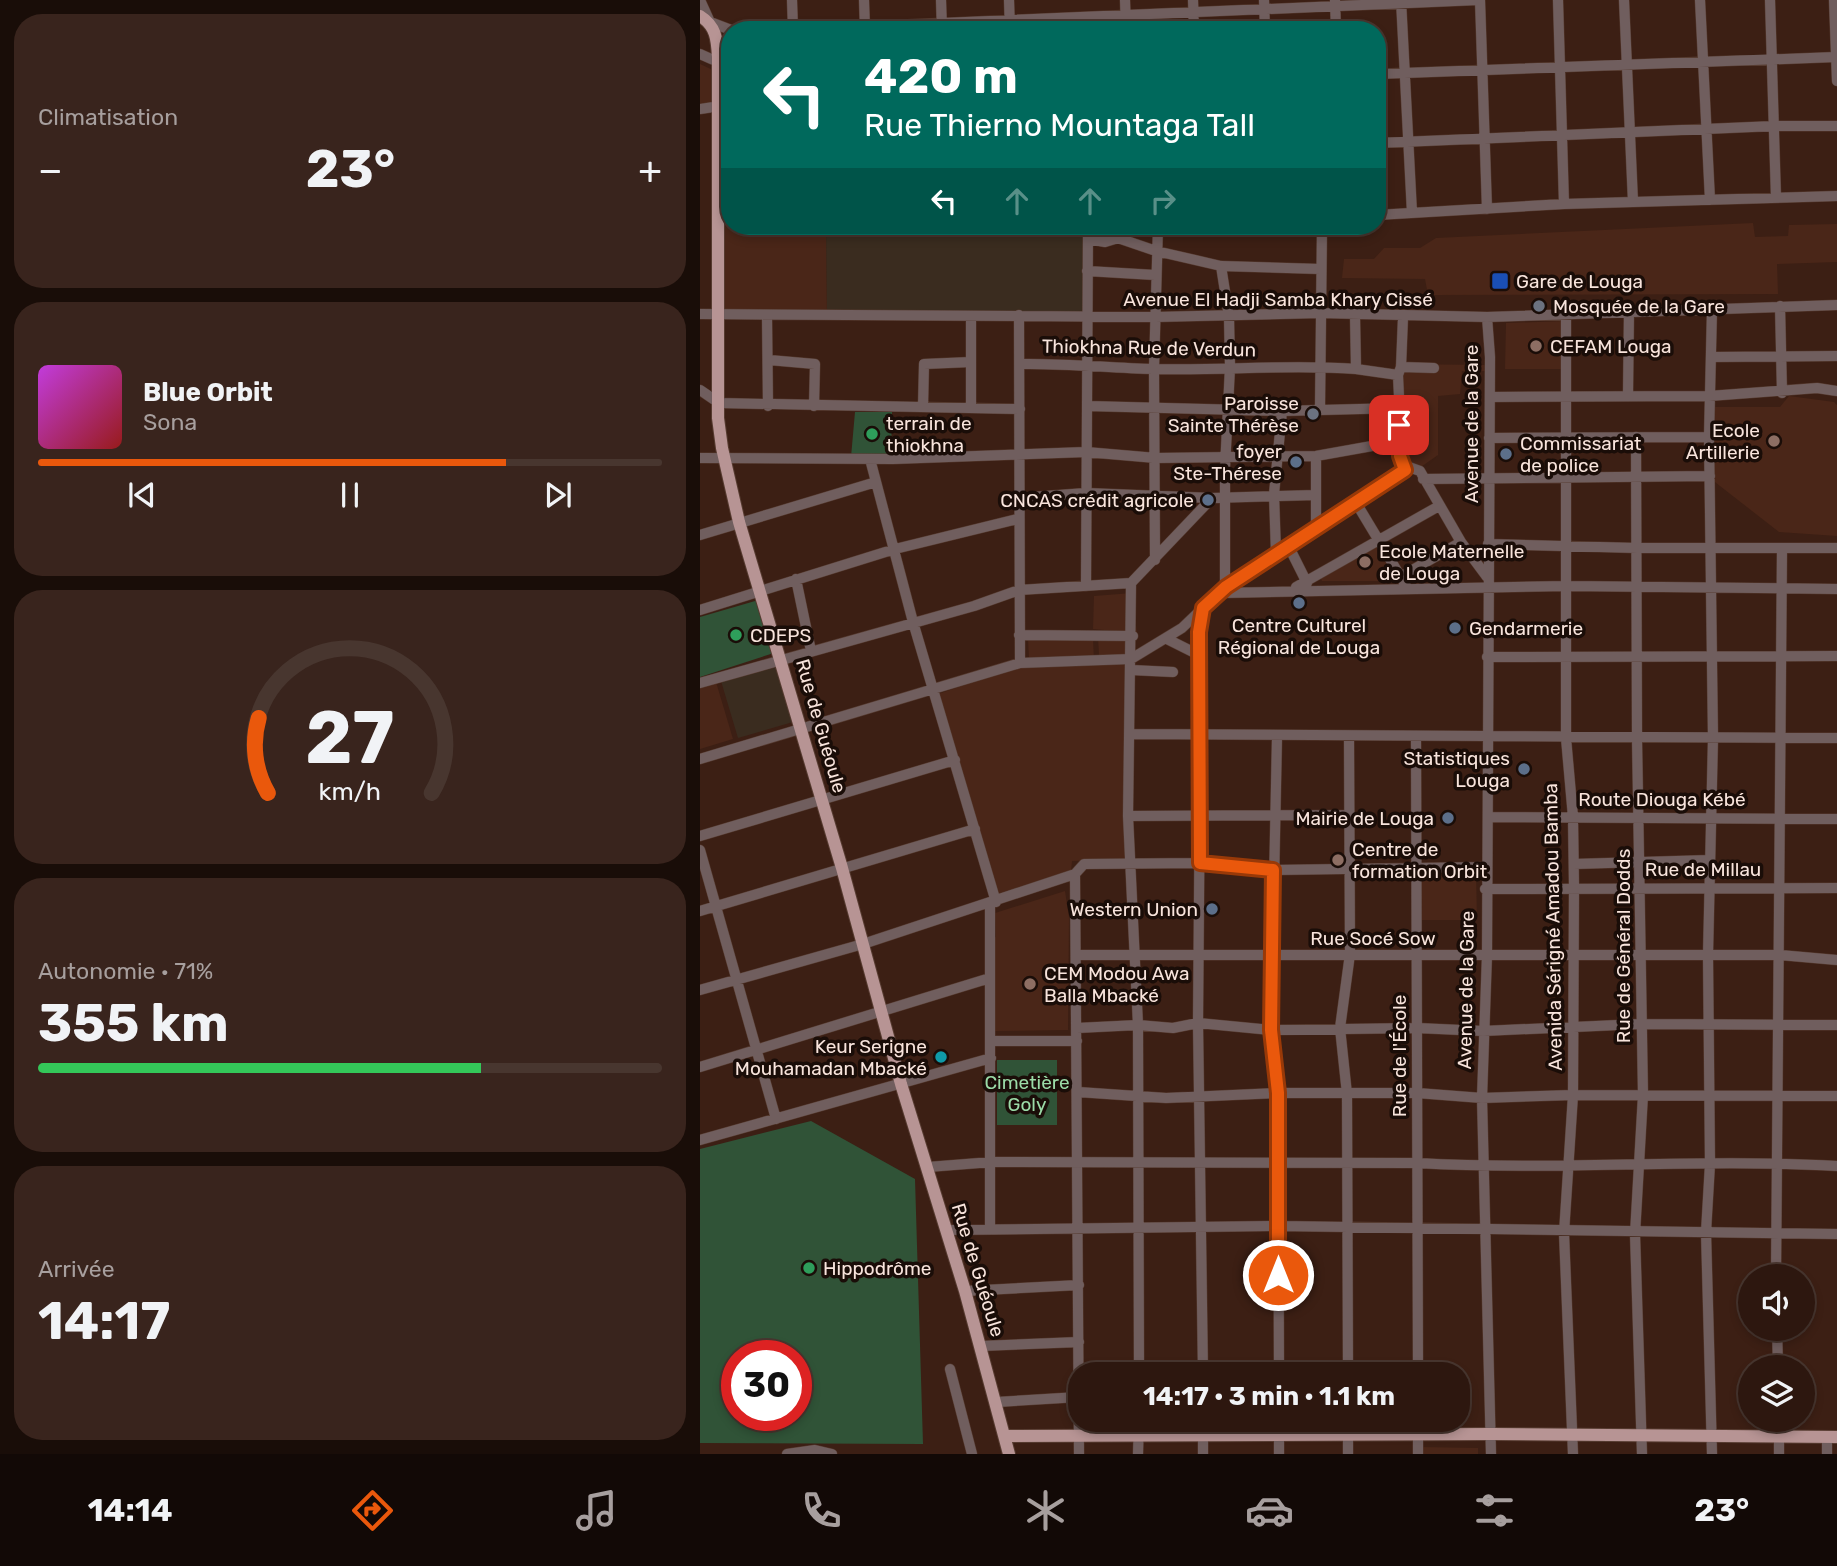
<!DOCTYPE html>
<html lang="fr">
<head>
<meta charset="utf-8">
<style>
	body { margin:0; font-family:Rubik,sans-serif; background:#39241d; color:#f1f3f6; height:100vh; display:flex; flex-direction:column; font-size:26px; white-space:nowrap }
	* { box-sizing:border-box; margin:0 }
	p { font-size:23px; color:#a79f9e }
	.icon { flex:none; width:38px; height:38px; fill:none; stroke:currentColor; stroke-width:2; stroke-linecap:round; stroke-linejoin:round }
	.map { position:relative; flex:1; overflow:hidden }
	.details { display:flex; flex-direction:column; gap:14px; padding:14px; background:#190d08; width:700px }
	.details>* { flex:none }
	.guide { position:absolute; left:21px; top:21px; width:665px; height:214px; border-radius:28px; box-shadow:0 4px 10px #0003,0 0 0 2px #48362f; background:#00695c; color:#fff; overflow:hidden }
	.fabs { position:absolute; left:1038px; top:1264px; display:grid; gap:14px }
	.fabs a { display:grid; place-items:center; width:77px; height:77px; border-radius:50%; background:#2d170f; box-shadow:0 4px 10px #0003,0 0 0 2px #48362f; font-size:35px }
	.speed { position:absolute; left:21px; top:1340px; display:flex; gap:14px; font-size:35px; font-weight:700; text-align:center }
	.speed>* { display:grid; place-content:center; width:91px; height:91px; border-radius:50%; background:#2d170f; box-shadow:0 4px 10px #0003,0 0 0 2px #48362f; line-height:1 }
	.speed .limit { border:10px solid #d22; background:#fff; color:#111 }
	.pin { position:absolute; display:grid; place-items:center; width:60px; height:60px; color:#fff; margin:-30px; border-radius:14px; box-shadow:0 4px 10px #0006 }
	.me { position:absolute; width:77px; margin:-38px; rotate:0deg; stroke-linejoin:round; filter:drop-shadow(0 0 5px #0008) }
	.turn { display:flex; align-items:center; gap:24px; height:147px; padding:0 28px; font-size:32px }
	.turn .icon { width:91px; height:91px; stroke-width:2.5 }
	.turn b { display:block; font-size:49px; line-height:60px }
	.lanes { display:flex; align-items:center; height:66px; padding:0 28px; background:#0003; justify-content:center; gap:35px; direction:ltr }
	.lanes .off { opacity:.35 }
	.big { font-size:52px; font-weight:700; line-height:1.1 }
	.details .tile { flex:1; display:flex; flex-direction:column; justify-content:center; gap:10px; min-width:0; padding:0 24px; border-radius:28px; background:#39241d }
	.details .dial { align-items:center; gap:0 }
	.dial svg { height:182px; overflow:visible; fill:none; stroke:#48362f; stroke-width:7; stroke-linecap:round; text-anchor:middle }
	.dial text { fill:#f1f3f6; stroke:none }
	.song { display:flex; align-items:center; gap:21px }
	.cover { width:84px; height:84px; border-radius:10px; background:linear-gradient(135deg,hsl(290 70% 55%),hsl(0 70% 35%)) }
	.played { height:7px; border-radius:4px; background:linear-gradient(90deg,#ea580c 75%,#48362f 75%) }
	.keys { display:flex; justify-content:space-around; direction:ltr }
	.heat { display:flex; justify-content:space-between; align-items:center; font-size:38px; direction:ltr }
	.charge { height:10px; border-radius:5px; background:linear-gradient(90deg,#34c759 71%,#48362f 0) }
	.trip { position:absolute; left:368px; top:1362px; width:402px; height:70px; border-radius:28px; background:#2d170f; box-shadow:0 4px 10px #0003,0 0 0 2px #48362f; font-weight:700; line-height:70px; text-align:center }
	.tabs { display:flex; height:112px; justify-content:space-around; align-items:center; background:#120906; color:#a79f9e }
	.tabs .icon { width:49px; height:49px }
	.tabs .selected { color:#ea580c }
	.tabs b { font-size:32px; color:#f1f3f6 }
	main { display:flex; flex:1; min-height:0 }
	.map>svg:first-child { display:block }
</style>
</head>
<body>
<main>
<section class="details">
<div class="tile"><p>Climatisation</p>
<div class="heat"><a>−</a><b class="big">23°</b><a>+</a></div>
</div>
<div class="tile">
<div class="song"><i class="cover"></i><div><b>Blue Orbit</b><p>Sona</p></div></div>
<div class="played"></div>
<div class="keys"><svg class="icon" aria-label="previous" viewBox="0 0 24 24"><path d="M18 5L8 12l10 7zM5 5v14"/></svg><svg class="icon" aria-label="pause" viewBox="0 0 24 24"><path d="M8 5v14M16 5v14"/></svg><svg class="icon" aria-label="next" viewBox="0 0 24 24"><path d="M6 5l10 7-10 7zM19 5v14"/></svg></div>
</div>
<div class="tile dial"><svg viewBox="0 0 100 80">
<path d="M14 69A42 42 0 1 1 86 69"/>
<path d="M14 69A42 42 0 0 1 10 36" stroke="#ea580c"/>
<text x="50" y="56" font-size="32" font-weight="700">27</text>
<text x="50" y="72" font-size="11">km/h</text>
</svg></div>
<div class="tile"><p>Autonomie · 71%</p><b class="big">355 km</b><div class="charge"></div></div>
<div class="tile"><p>Arrivée</p><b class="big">14:17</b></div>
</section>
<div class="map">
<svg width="1137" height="1454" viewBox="0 0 1137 1454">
	<rect width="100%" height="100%" fill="#3c1f14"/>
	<path fill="#4a2618" d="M0,64L13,70L11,106L0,108Z
		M23,64L30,67V226H126L127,315L20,316Z
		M1053,223L1055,237L1088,236L1089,225L1137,224V262L1077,264L1078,294L728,295L725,279L642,278L644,259H674L684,248H720L736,238Z
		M867,321V369H805L806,323Z
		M695,364L786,365L785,371H762L760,394L738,396V455L695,485Z
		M1089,396L1134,402L1137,405V536L1079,532L1011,479L1010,407H1080Z
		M673,546L677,547L694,577L692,581H622L620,577Z
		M432,593L437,633L393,629L394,596Z
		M428,636L431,655H399L398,637Z
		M328,638H393L394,661L329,659Z
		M326,664L428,665V859L372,861L371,871L294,895L238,694Z
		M16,682L33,739L0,749V687Z
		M718,871H776L777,920H719Z
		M365,891L369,917L368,1030L293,1031L291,938L296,937L295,913Z
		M720,1447L778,1448V1454H719Z"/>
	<path fill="#3a2c1f" d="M126,226H381L385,227V320L127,315Z
		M76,665L93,722L38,738L21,681Z"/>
	<path fill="#305337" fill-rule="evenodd" d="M155,412H192L191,456L151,457Z
		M62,599L77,652L0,677V617Z
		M297,1060H357V1125H297Z
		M111,1121L215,1179L223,1444L0,1443V1149ZM37,1356H96V1416H37Z"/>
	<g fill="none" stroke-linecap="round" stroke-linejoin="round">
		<defs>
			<path id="minor" d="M0,0L10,22L31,30
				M92,0L93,29
				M164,0L165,29
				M241,0L242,30
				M309,0L310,30
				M425,0L426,30
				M493,0L494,30
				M564,0L565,30
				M635,0L636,30
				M701,0L712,213
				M780,0L787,209
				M858,0L864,204
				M924,0L933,202
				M1000,0L1010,200
				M1070,0L1076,198
				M1134,0L1137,81
				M79,30L778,0
				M0,54L18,62
				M677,74L1136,57
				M0,109L20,106
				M677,143L1075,126H1137
				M677,215L864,204L1137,196
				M388,239L405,242L418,238L456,251L521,266L620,269
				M521,266L529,317L530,367L525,468V587
				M387,271L455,275
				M1080,306L1082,393
				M0,314L455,317L620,313L787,317L1137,305
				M319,315L320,663
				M866,315V738L873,817L874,887L873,1095L864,1233L873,1454
				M67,316L68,406
				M703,317L701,367L698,375L702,462L705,470L709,467L720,471L761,542L787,577
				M787,317L790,357L787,955L782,1098L791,1454
				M1011,357L1137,356
				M69,360L115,364L114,406
				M320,364C365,363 409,368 453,369C521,371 588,364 656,369L655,315
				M701,367L734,368
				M656,369L698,375
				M0,390L19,403L320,409
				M928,395L929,311
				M790,397L1009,396L1117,388L1137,391
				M387,406L582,411L699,408
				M223,407L224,364L271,362
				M271,408V316
				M620,409L622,226
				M936,437L937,738L943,1095L935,1234L942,1454
				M789,438L1009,437
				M0,458L193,459L386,452L456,458L616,456L700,441
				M170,459L213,622L296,902
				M723,479L1010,476
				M318,498L386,493L512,498L616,495
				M655,501L708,589
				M616,528V456
				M0,535L176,482
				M788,544L937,548H1137
				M588,545L607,583
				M576,553L574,494L582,411
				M455,560L454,369L458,226
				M702,576L761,542
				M96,579L111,651
				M431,583L428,816L438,1025L439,1374
				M386,586L388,226
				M596,587L739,506
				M521,593L867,586L1137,589
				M0,610L195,549L317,519
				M319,635L433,636
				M467,639L501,656
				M787,657L1137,656
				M431,670L473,672
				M0,683L274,606L319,590L431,583L512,498
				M430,734L1137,738
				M577,737L571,1030L578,1093L579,1374
				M716,737L718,1374
				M0,759L320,663L431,659L482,628L525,587L705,470
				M428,816L648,815
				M788,817L1137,819
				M0,836L255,760
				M0,850L76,1119
				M874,864L1010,860
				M785,889L1137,888
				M290,903V1229
				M0,911L275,829
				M377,955H1080L1137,960
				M0,990L163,944L375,874
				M377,1028L438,1025L473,1028L498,1023L571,1030L717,1028L783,1031L940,1024L1137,1025
				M291,1041H377
				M0,1067L290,978
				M378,1092L466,1098L578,1093H717L782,1098L873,1095L1137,1096
				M0,1140L291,1058
				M228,1167L292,1162L717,1163C857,1171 997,1158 1137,1166
				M246,1230L578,1226L1137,1234
				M1076,1276L1082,548
				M265,1291L379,1285
				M1077,1328L1078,1367
				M281,1346L379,1342
				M250,1369L272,1454
				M503,1374L498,1023L501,656L499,632L503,609
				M648,1374L647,1094L640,1028L650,954L649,736
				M297,1402L379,1397
				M579,1419V1454
				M718,1419V1454
				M1079,1419V1454
				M87,1454L115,1450L132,1454
				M379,1454L375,874L384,864L500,863L573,870L786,867
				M438,1454L439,1419
				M503,1454V1419
				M648,1454V1419
				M1012,1454L1006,1232L1010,1164L1008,955L1013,738L1009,437L1012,309
				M1127,1454V1437"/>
			<path id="major" d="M0,16C16,26 17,39 18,57V418L22,448L39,522L142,868L201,1084L265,1291L309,1454
				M306,1436L792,1434L1137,1437"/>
		</defs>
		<use href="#minor" stroke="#563b30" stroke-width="11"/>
		<use href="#major" stroke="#563b30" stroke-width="14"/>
		<use href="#minor" stroke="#705e5e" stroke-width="10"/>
		<use href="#major" stroke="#b79494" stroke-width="12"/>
	</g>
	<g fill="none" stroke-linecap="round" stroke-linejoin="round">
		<defs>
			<path id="route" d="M578,1275V1093L571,1030L573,870L500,863L499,632L503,608L526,587L705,470L700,456L699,425"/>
		</defs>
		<use href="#route" stroke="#983908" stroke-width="18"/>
		<use href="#route" stroke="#ea580c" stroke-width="12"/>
	</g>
	<rect fill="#1a4fb4" stroke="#1a0d08" stroke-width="2.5" x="791" y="272" width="18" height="18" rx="3.5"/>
	<g fill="#6b7280" stroke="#1a0d08" stroke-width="2.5">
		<circle cx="839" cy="306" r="7"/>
		<circle cx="613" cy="414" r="7"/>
	</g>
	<g fill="#8d6e63" stroke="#1a0d08" stroke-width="2.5">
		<circle cx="836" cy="346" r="7"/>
		<circle cx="1074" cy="441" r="7"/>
		<circle cx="665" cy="562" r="7"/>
		<circle cx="638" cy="860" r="7"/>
		<circle cx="330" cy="984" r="7"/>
	</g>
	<g fill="#2e9e5b" stroke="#1a0d08" stroke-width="2.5">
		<circle cx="172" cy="434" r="7"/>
		<circle cx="36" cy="635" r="7"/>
		<circle cx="109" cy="1268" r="7"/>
	</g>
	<g fill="#5c6f8a" stroke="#1a0d08" stroke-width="2.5">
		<circle cx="806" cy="454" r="7"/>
		<circle cx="596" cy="462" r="7"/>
		<circle cx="508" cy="500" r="7"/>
		<circle cx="599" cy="603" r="7"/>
		<circle cx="755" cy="628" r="7"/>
		<circle cx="824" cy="769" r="7"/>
		<circle cx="748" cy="818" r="7"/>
		<circle cx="512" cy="909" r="7"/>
	</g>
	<circle fill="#0f9aa8" stroke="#1a0d08" stroke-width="2.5" cx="241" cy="1057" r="7"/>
	<g text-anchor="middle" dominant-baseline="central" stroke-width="7" stroke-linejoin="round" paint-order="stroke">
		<g font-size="19" fill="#f8e4dc" stroke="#1a0d08" text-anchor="start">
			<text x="816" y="281">Gare de Louga</text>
			<text x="853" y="306">Mosquée de la Gare</text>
			<text x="850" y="346">CEFAM Louga</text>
			<text x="599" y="403" text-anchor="end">Paroisse<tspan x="599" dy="22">Sainte Thérèse</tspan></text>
			<text x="186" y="423">terrain de<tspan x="186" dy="22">thiokhna</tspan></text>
			<text x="1060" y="430" text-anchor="end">Ecole<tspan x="1060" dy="22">Artillerie</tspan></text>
			<text x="820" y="443">Commissariat<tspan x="820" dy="22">de police</tspan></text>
			<text x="582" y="451" text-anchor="end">foyer<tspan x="582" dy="22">Ste-Thérese</tspan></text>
			<text x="494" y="500" text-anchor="end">CNCAS crédit agricole</text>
			<text x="679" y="551">Ecole Maternelle<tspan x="679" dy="22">de Louga</tspan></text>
			<text x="599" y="625" text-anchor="middle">Centre Culturel<tspan x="599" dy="22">Régional de Louga</tspan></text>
			<text x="769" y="628">Gendarmerie</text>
			<text x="50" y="635">CDEPS</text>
			<text x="810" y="758" text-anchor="end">Statistiques<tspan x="810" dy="22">Louga</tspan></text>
			<text x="734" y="818" text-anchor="end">Mairie de Louga</text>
			<text x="652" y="849">Centre de<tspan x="652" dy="22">formation Orbit</tspan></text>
			<text x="498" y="909" text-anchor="end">Western Union</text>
			<text x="344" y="973">CEM Modou Awa<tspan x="344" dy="22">Balla Mbacké</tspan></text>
			<text x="227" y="1046" text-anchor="end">Keur Serigne<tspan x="227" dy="22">Mouhamadan Mbacké</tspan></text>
			<text x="123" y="1268">Hippodrôme</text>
		</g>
		<g font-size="19" fill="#f8e4dc" stroke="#1a0d08">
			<text x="578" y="299">Avenue El Hadji Samba Khary Cissé</text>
			<text transform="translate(449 348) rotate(1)">Thiokhna Rue de Verdun</text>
			<text transform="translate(771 424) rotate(-90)">Avenue de la Gare</text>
			<text transform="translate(121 726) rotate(74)">Rue de Guéoule</text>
			<text x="962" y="799">Route Diouga Kébé</text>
			<text x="1003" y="869">Rue de Millau</text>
			<text transform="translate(853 927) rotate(-91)">Avenida Sérigné Amadou Bamba</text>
			<text x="673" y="938">Rue Socé Sow</text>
			<text transform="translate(923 946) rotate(-90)">Rue de Général Dodds</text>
			<text transform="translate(766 990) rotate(-89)">Avenue de la Gare</text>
			<text transform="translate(699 1056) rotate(-90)">Rue de l'École</text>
			<text transform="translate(278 1270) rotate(73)">Rue de Guéoule</text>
		</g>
		<g font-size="19" fill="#9bdba7" stroke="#1a0d08">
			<text x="327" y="1082">Cimetière<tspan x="327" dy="22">Goly</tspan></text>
		</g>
	</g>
</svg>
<div class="fabs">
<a><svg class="icon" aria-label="sound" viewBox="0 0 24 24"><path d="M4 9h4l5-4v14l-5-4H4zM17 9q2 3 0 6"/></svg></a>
<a><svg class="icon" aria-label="layers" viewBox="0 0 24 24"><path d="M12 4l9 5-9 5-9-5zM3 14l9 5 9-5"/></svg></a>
</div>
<div class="speed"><div class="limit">30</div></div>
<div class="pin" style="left:699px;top:425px;background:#d93025"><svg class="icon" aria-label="arrive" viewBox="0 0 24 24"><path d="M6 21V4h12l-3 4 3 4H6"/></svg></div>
<svg class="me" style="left:578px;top:1275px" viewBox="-20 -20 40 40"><circle r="17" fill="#ea580c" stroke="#fff" stroke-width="3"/><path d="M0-11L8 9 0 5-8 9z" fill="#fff"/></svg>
<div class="trip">14:17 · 3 min · 1.1 km</div>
<div class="guide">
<div class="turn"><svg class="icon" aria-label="left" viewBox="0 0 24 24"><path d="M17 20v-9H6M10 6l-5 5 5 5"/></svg><div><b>420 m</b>Rue Thierno Mountaga Tall</div></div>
<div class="lanes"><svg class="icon" aria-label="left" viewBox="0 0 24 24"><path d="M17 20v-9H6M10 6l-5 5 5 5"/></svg><svg class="icon off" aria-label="ahead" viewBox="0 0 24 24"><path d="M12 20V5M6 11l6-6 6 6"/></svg><svg class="icon off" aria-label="ahead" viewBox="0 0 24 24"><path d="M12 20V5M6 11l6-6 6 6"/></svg><svg class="icon off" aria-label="right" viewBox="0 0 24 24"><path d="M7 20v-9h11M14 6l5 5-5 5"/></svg></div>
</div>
</div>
</main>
<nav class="tabs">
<b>14:14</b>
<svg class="icon selected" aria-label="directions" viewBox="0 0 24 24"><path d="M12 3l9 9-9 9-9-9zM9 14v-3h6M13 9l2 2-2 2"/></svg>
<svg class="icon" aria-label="music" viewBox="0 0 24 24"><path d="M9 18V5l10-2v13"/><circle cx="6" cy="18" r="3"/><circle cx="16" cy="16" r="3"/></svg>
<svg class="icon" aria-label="phone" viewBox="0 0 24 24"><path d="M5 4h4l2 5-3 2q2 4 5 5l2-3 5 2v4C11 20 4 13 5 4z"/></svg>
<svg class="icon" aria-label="climate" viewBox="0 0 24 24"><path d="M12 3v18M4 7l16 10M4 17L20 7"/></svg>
<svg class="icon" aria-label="car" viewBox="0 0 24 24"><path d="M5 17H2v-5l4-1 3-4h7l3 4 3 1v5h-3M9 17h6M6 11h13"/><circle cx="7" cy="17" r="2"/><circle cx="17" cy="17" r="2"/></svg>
<svg class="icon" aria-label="filters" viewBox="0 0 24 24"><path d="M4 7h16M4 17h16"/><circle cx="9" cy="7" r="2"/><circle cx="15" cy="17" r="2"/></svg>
<b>23°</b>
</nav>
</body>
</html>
